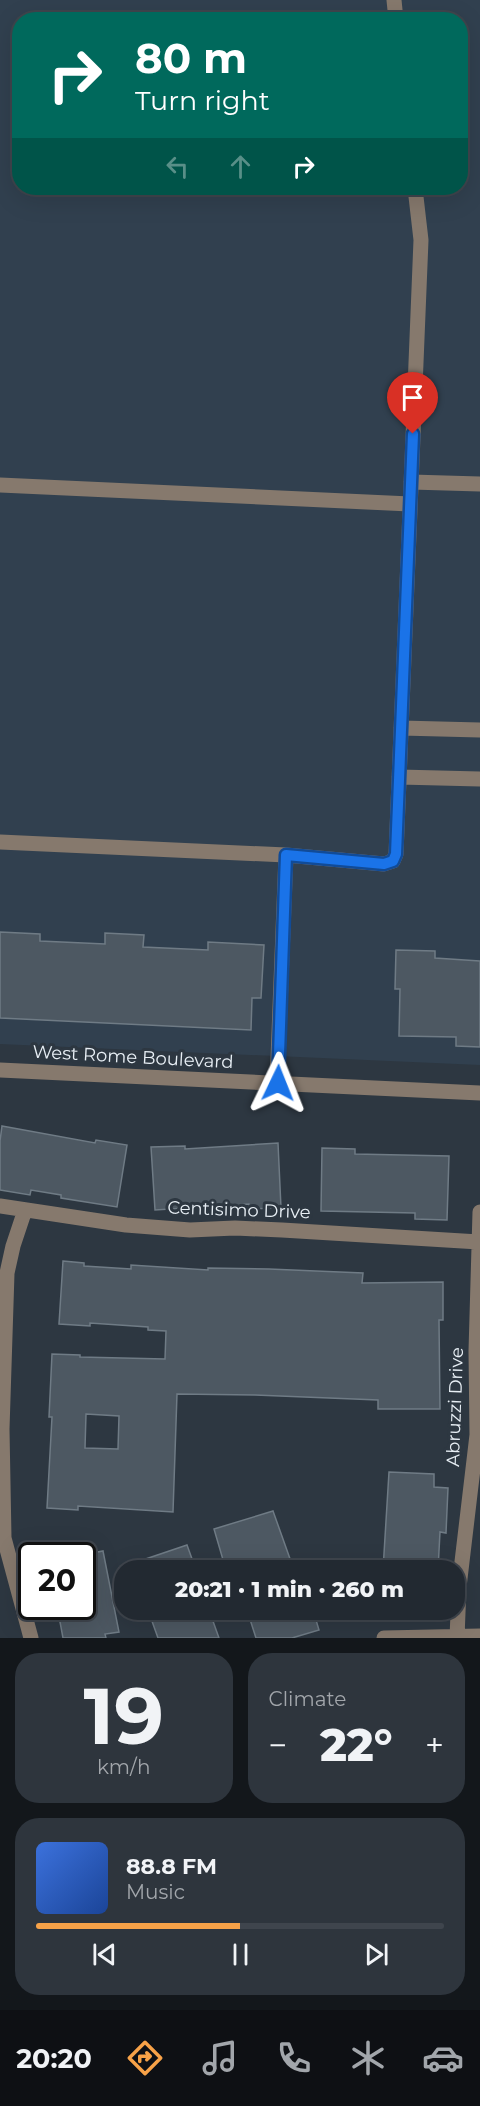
<!DOCTYPE html>
<html lang="en">
<head>
<meta charset="utf-8">
<style>
	body { margin:0; font-family:Montserrat,sans-serif; background:#2e353d; color:#f1f3f6; height:100vh; display:flex; flex-direction:column; font-size:22px; white-space:nowrap }
	* { box-sizing:border-box; margin:0 }
	p { font-size:20px; color:#a2a6ab }
	.icon { flex:none; width:33px; height:33px; fill:none; stroke:currentColor; stroke-width:2; stroke-linecap:round; stroke-linejoin:round }
	.map { position:relative; height:1638px; overflow:hidden }
	.panel { display:flex; flex-direction:column; gap:15px; padding:15px; background:#13171b; flex:1 }
	.panel>* { flex:none }
	.guide { position:absolute; left:12px; top:12px; width:456px; height:183px; border-radius:24px; box-shadow:0 6px 24px #0002,0 0 0 2px #3f454d; background:#00695c; color:#fff; overflow:hidden }
	.speed { position:absolute; left:18px; top:1542px; display:flex; gap:12px; font-size:30px; font-weight:700; text-align:center }
	.speed>* { display:grid; place-content:center; width:78px; height:78px; border-radius:50%; background:#222931; box-shadow:0 6px 24px #0002,0 0 0 2px #3f454d; line-height:1 }
	.speed .limit { border:3px solid #111; border-radius:9px; background:#fff; color:#111 }
	.pin { position:absolute; display:grid; place-items:center; width:51px; height:51px; color:#fff; margin:-62px -26px; border-radius:50% 50% 50% 0; rotate:-45deg; box-shadow:0 0 6px #0007 }
	.pin .icon { rotate:45deg }
	.me { position:absolute; width:66px; margin:-33px; rotate:2deg; stroke-linejoin:round; filter:drop-shadow(0 0 4px #0008) }
	.turn { display:flex; align-items:center; gap:21px; height:126px; padding:0 24px; font-size:27px }
	.turn .icon { width:78px; height:78px; stroke-width:2.5 }
	.turn b { display:block; font-size:42px; line-height:51px }
	.lanes { display:flex; align-items:center; height:57px; padding:0 24px; background:#0003; justify-content:center; gap:30px; direction:ltr }
	.lanes .off { opacity:.35 }
	.big { font-size:45px; font-weight:800; line-height:1.1 }
	.panel .card { flex:1; display:flex; flex-direction:column; justify-content:center; gap:9px; min-width:0; padding:0 21px; border-radius:24px; background:#2e353d }
	.panel .dial { align-items:center; gap:0 }
	.dial b { font-size:78px; line-height:1 }
	.song { display:flex; align-items:center; gap:18px }
	.cover { width:72px; height:72px; border-radius:9px; background:linear-gradient(135deg,hsl(220 70% 55%),hsl(220 70% 35%)) }
	.played { height:6px; border-radius:3px; background:linear-gradient(90deg,#f7a248 50%,#3f454d 50%) }
	.keys { display:flex; justify-content:space-around; direction:ltr }
	.heat { display:flex; justify-content:space-between; align-items:center; font-size:33px; direction:ltr }
	.panel .tiles { flex:1; display:grid; gap:15px; grid-template-columns:1fr 1fr }
	.card:last-child { grid-column:span 2 }
	.trip { position:absolute; left:114px; top:1560px; width:351px; height:60px; border-radius:24px; background:#222931; box-shadow:0 6px 24px #0002,0 0 0 2px #3f454d; font-weight:800; line-height:60px; text-align:center }
	.menu { display:flex; height:96px; justify-content:space-around; align-items:center; background:#0e1014; color:#a2a6ab }
	.menu .icon { width:42px; height:42px }
	.menu .selected { color:#f7a248 }
	.menu b { font-size:27px; color:#f1f3f6 }
	.map>svg:first-child { display:block }
</style>
</head>
<body>
<div class="map">
<svg width="480" height="1638" viewBox="0 0 480 1638">
	<rect width="100%" height="100%" fill="#2d3741"/>
	<path fill="#31404f" fill-rule="evenodd" d="M0,0H480V1065L0,1044ZM20,20H460V188H20Z"/>
	<path fill="#4d5862" stroke="#6f7b85" stroke-width="1.5" fill-rule="evenodd" d="M0,932L40,934V941L105,944V933L144,935L143,947L208,950V942L264,945L261,998H252L251,1030L0,1018Z
		M396,950L435,951V958L480,961V1047L456,1046V1037L399,1036L400,989H395Z
		M2,1126L95,1143L96,1140L127,1145L117,1207L61,1198V1195L31,1190L30,1195L0,1190V1141Z
		M278,1143L281,1208L250,1209L249,1204L155,1210L151,1147L185,1146V1149Z
		M322,1148L355,1149V1154L449,1156L447,1220L415,1219V1213L321,1211Z
		M63,1261L84,1263V1266L131,1269V1265L208,1270V1268L269,1269L363,1273L362,1283L443,1282V1320H439L440,1409H378V1400L255,1395L177,1394L173,1512L78,1506V1510L47,1508L52,1417H49L52,1354L80,1355V1357L165,1359L166,1331L148,1330V1327L90,1323V1326L59,1324ZM86,1414L119,1416L118,1449L85,1448Z
		M389,1472L434,1474V1487L448,1488L446,1533L440,1532L438,1570H383Z
		M273,1511L294,1570H226L214,1529Z
		M187,1545L196,1570H120L119,1568Z
		M103,1551L119,1632L105,1634L106,1638H63L57,1606H82V1555Z
		M148,1610H189L191,1615L209,1610L219,1638H158Z
		M247,1610H313L319,1630L292,1638H256Z"/>
	<g fill="none" stroke-linecap="round" stroke-linejoin="round">
		<path stroke="#86796d" stroke-width="15" d="M394,0L396,20
			M411,482L480,484
			M0,485L410,504
			M401,728L480,730
			M399,777L480,779
			M0,842L286,855
			M0,1070L480,1093
			M277,1083L286,855L384,864L393,861L396,854L421,240L415,188
			M0,1206L126,1225L190,1230L235,1228L282,1230L479,1242
			M25,1210L13,1246L7,1273L2,1429L4,1538L31,1638
			M384,1638L480,1636
			M457,1638L459,1587L477,1435L476,1351L480,1212"/>
	</g>
	<g fill="none" stroke-linecap="round" stroke-linejoin="round">
		<defs>
			<path id="route" d="M278,1083L286,855L384,864L393,861L396,854L413,434"/>
		</defs>
		<use href="#route" stroke="#114b97" stroke-width="15"/>
		<use href="#route" stroke="#1a73e8" stroke-width="10"/>
	</g>
	<g text-anchor="middle" dominant-baseline="central" stroke-width="6" stroke-linejoin="round" paint-order="stroke">
		<g font-size="18" fill="#e8eff5" stroke="#2d3741">
			<text transform="translate(133 1057) rotate(3)">West Rome Boulevard</text>
			<text transform="translate(239 1210) rotate(2)">Centisimo Drive</text>
			<text transform="translate(455 1407) rotate(-88)">Abruzzi Drive</text>
		</g>
	</g>
</svg>
<div class="speed"><div class="limit">20</div></div>
<div class="pin" style="left:413px;top:434px;background:#d93025"><svg class="icon" aria-label="arrive" viewBox="0 0 24 24"><path d="M6 21V4h12l-3 4 3 4H6"/></svg></div>
<svg class="me" style="left:278px;top:1083px" viewBox="-20 -20 40 40"><path d="M0-17L14 15 0 8-14 15z" fill="#1a73e8" stroke="#fff" stroke-width="4"/></svg>
<div class="trip">20:21 · 1 min · 260 m</div>
<div class="guide">
<div class="turn"><svg class="icon" aria-label="right" viewBox="0 0 24 24"><path d="M7 20v-9h11M14 6l5 5-5 5"/></svg><div><b>80 m</b>Turn right</div></div>
<div class="lanes"><svg class="icon off" aria-label="left" viewBox="0 0 24 24"><path d="M17 20v-9H6M10 6l-5 5 5 5"/></svg><svg class="icon off" aria-label="ahead" viewBox="0 0 24 24"><path d="M12 20V5M6 11l6-6 6 6"/></svg><svg class="icon" aria-label="right" viewBox="0 0 24 24"><path d="M7 20v-9h11M14 6l5 5-5 5"/></svg></div>
</div>
</div>
<section class="panel">
<div class="tiles">
<div class="card dial"><b>19</b><p>km/h</p></div>
<div class="card"><p>Climate</p>
<div class="heat"><a>−</a><b class="big">22°</b><a>+</a></div>
</div>
<div class="card">
<div class="song"><i class="cover"></i><div><b>88.8 FM</b><p>Music</p></div></div>
<div class="played"></div>
<div class="keys"><svg class="icon" aria-label="previous" viewBox="0 0 24 24"><path d="M18 5L8 12l10 7zM5 5v14"/></svg><svg class="icon" aria-label="pause" viewBox="0 0 24 24"><path d="M8 5v14M16 5v14"/></svg><svg class="icon" aria-label="next" viewBox="0 0 24 24"><path d="M6 5l10 7-10 7zM19 5v14"/></svg></div>
</div>
</div>
</section>
<nav class="menu">
<b>20:20</b>
<svg class="icon selected" aria-label="directions" viewBox="0 0 24 24"><path d="M12 3l9 9-9 9-9-9zM9 14v-3h6M13 9l2 2-2 2"/></svg>
<svg class="icon" aria-label="music" viewBox="0 0 24 24"><path d="M9 18V5l10-2v13"/><circle cx="6" cy="18" r="3"/><circle cx="16" cy="16" r="3"/></svg>
<svg class="icon" aria-label="phone" viewBox="0 0 24 24"><path d="M5 4h4l2 5-3 2q2 4 5 5l2-3 5 2v4C11 20 4 13 5 4z"/></svg>
<svg class="icon" aria-label="climate" viewBox="0 0 24 24"><path d="M12 3v18M4 7l16 10M4 17L20 7"/></svg>
<svg class="icon" aria-label="car" viewBox="0 0 24 24"><path d="M5 17H2v-5l4-1 3-4h7l3 4 3 1v5h-3M9 17h6M6 11h13"/><circle cx="7" cy="17" r="2"/><circle cx="17" cy="17" r="2"/></svg>
</nav>
</body>
</html>
